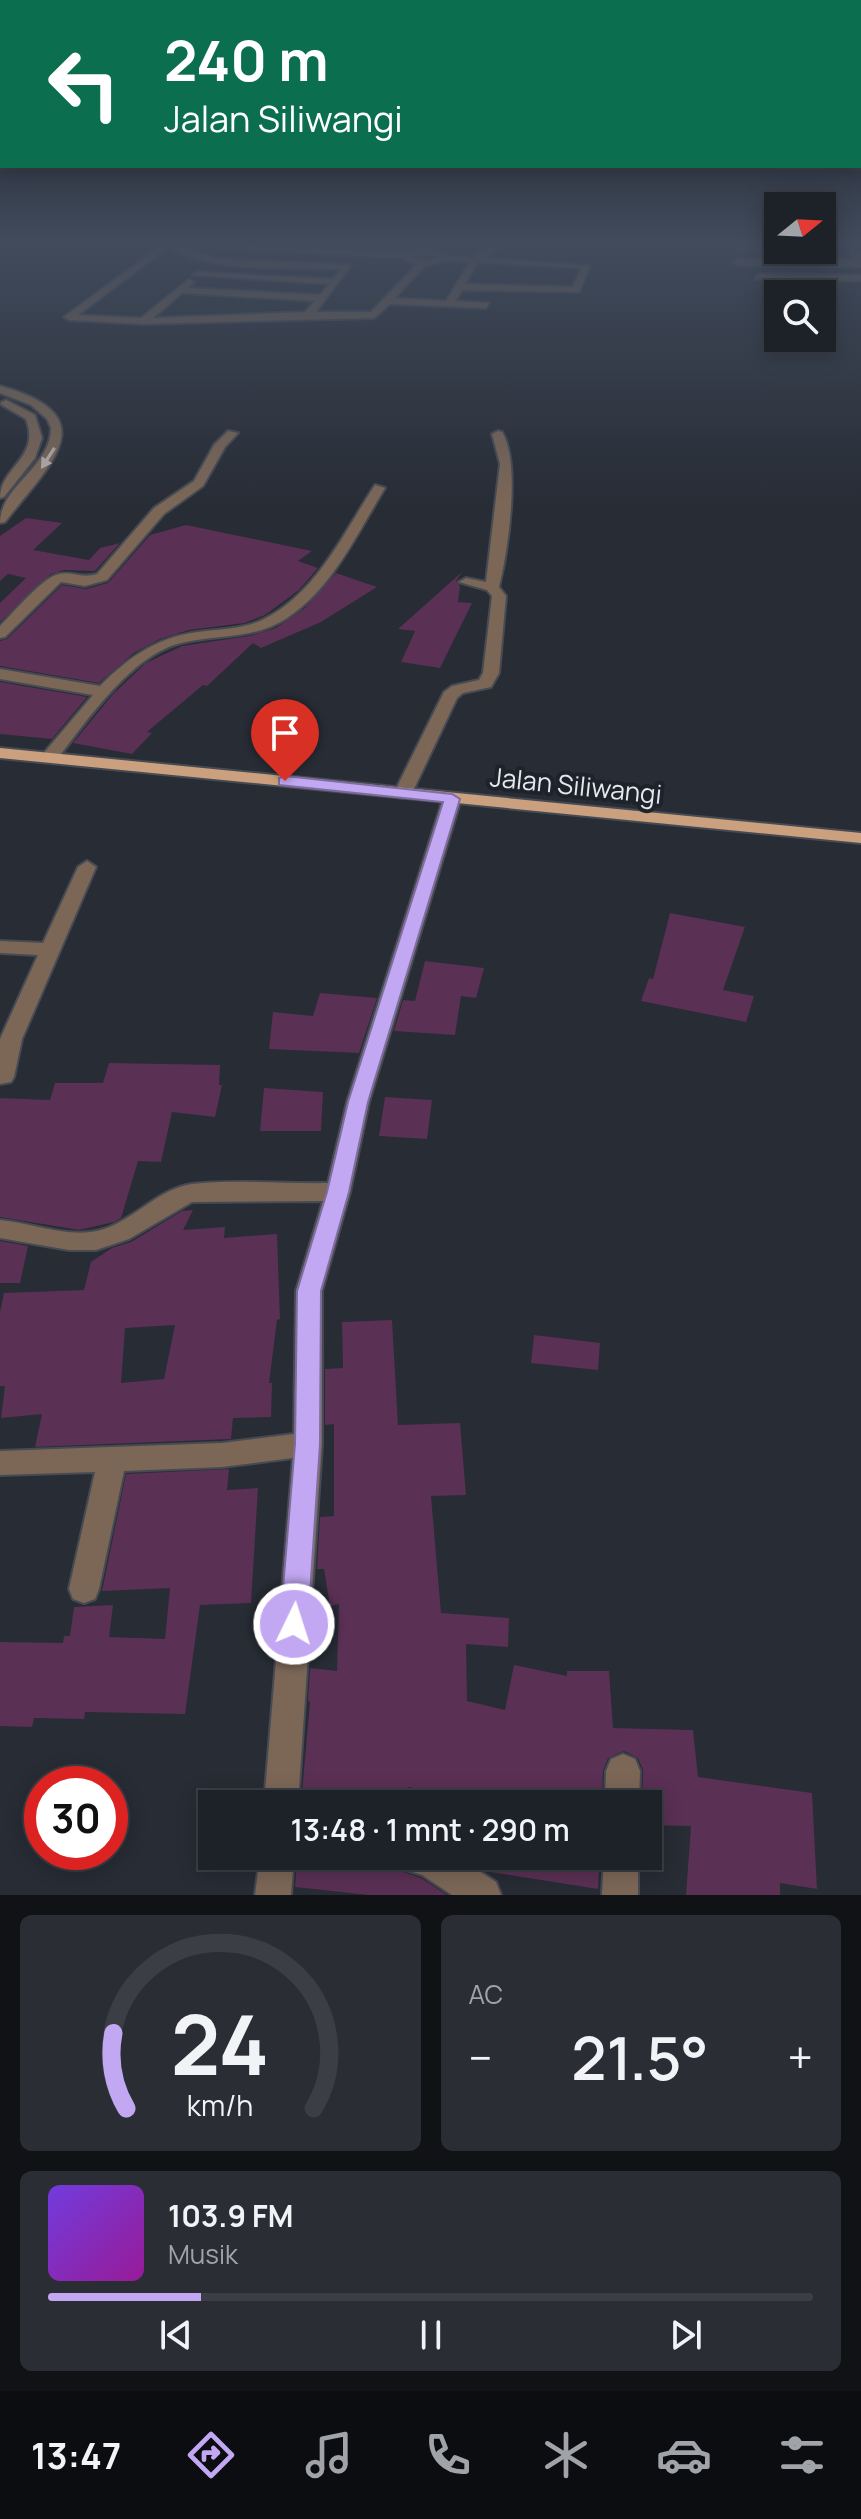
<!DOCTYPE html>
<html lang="id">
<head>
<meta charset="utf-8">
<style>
	body { margin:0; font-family:Manrope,sans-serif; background:#2a2e34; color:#f1f3f6; height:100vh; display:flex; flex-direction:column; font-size:30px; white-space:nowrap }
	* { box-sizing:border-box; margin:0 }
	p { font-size:26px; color:#a0a3a8 }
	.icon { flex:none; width:44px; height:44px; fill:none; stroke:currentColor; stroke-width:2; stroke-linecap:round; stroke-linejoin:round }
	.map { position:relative; height:1895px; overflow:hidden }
	.drawer { display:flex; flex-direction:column; gap:20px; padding:20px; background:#101216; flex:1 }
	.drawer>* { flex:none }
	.banner { position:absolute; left:0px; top:0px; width:862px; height:168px; box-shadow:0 4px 20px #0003,0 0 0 2px #3b3e45; background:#0b6e4f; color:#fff; overflow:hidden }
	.needle { width:52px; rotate:72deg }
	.fabs { position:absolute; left:764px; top:192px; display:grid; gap:16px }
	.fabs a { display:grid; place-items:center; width:72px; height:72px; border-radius:0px; background:#1d2128; box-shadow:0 4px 20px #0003,0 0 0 2px #3b3e45; font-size:40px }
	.speed { position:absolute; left:24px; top:1766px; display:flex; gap:16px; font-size:40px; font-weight:700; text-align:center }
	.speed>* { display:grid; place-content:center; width:104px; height:104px; border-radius:50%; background:#1d2128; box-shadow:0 4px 20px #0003,0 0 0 2px #3b3e45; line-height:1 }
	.speed .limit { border:12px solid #d22; background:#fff; color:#111 }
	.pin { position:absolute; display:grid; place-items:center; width:68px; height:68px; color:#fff; margin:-82px -34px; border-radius:50% 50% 50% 0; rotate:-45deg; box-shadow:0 0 8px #0007 }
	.pin .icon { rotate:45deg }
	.me { position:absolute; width:88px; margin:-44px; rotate:4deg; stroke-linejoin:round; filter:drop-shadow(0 0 6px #0008) }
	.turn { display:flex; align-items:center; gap:28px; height:168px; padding:0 32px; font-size:36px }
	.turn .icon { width:104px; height:104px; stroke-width:2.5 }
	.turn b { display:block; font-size:56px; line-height:68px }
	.big { font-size:60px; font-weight:600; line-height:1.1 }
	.drawer .tile { flex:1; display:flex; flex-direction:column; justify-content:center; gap:12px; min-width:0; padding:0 28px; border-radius:12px; background:#2a2e34 }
	.drawer .dial { align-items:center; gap:0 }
	.dial svg { height:208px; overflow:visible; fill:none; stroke:#3b3e45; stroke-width:7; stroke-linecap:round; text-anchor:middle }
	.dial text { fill:#f1f3f6; stroke:none }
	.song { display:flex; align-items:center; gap:24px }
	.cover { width:96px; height:96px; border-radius:12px; background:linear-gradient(135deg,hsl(260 70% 55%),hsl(300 70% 35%)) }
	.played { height:8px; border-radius:4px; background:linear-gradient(90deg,#c2a7f2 20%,#3b3e45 20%) }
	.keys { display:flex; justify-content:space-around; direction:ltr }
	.heat { display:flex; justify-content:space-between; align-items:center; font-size:44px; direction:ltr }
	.drawer .tiles { flex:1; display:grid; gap:20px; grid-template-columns:1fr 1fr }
	.tile:last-child { grid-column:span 2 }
	.trip { position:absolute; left:198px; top:1790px; width:464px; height:80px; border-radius:0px; background:#1d2128; box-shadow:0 4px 20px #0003,0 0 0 2px #3b3e45; font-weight:600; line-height:80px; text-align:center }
	.tabs { display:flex; height:128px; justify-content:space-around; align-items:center; background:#0c0d10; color:#a0a3a8 }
	.tabs .icon { width:56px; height:56px }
	.tabs .current { color:#c2a7f2 }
	.tabs b { font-size:36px; color:#f1f3f6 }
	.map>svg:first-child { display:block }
</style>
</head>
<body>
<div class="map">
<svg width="861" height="1895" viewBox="0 0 861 1895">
	<rect width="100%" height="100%" fill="#272c35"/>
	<path fill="#5a3054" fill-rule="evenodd" d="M26,518L62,523L33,550L89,560L100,548L120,543L95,571L64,570L51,574L0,622V603L26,578L8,574L0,581V536Z
		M186,525L312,551L298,561L318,568L299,590L265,615L244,623L189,630L160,639L134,653L99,683L0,666V641L7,639L62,585L86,589L108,583L150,535Z
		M462,572L456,581L460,586L458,602L472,603L440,668L401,662L415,631L398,629Z
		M336,573L377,587L321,622L261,648L253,643L207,686L203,685L147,732L152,733L132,754L73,743L113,694L146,663L182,646L249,636L276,628L305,608Z
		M0,682L87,697L52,739L0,734Z
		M670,913L745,927L723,990L754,996L746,1022L641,1001L649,978L653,979Z
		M425,961L484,968L476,998L461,996L455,1035L394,1031L403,1000L415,1001Z
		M320,993L377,998L359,1053L269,1049L273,1012L313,1016Z
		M109,1063L220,1065L219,1085H222L215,1117L172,1112L161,1162L138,1161L121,1218L114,1222L79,1230L0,1217V1098L50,1100L55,1083H103Z
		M264,1088L323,1092L321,1131H260Z
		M385,1097L432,1100L427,1139L379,1136Z
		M193,1210L183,1230L225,1227L224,1238L277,1234L280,1319L277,1320L269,1383H272L271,1417L233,1418L231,1439L35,1447L42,1414L1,1418L5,1386H0V1312L4,1293L84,1290L91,1262L112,1248L131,1242L182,1211ZM175,1325L164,1379L121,1383L125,1328Z
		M0,1241L28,1246L20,1283H0Z
		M392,1320L398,1425L460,1423L466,1495L431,1496L441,1613L509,1618L508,1647L466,1644L467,1701L505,1710L514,1665L567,1676V1671H609L613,1728L693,1730L698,1777L812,1793L817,1889L780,1883V1895H686L691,1826L648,1825V1804H642L643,1770L638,1758L624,1751L608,1758L603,1771L602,1804H455L456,1796L408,1787L405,1804H301L310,1702L308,1701L310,1668L337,1671L339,1604L330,1606L324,1569H317L320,1517L334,1516V1424L325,1425V1369L343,1368L342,1322Z
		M534,1335L600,1343L598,1370L531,1363Z
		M229,1469L227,1490L258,1488L251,1603L200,1605L185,1714L85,1712L84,1719L34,1718L32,1727L0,1726V1642L63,1643L64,1636H70L74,1607L113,1605L109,1637L165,1639L170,1588L102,1591L126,1474Z
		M470,1856H600L598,1889L485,1871L470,1861Z
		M297,1861L403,1872L421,1878L447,1895H369L295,1887Z"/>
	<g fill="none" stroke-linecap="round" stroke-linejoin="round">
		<defs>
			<path id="minor" d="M184,241L404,253L426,248L450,256L473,257L500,241H509L484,258L590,266L579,292L462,290L455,301L489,303L486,308L390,304L374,318L143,324L69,320L64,317L163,244L166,249L78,315L141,318L189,279L194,282L188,288L320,295L329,284L192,275L197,272L333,279L341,269C289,267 219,274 172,249L175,244L213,258L351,265L316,312H371L416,265L402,258L187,246ZM426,254L439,257L427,260L410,257ZM445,261L470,262L446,301L395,298L425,266ZM478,262L581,268L573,287L465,284ZM182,293L315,301L305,312L153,318Z
				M844,241H852L861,256V267L737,265L733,262L737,259H854Z
				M739,245H778L780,250H736Z
				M758,274L861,275V281L755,279Z
				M0,386C109,416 49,465 5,522L0,523C0,486 51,467 51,428L47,419L31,405L0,393Z
				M6,400L35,415L42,438L35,458L4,497L0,498C0,467 41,458 26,419L2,405L0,403Z
				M228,431L238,433L225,447L203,486L164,514L107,580L85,586L61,582L5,637L0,638V626C13,613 43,577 59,574C73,571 81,579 97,574L154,508L194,481L214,445Z
				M498,431L502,432C521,463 508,551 499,587L506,596L499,673L491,687L463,693L457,698L412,793L403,798L397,797L394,793L444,692L452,686L479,680L483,673L492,596L487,590L459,582L466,578L486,582L500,464L492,434Z
				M375,485L385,488C358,532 332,589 287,618C254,640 218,634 181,643C131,655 86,722 55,762H43L41,758L43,754L93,695L0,679V669L100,686C132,654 161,635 206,631C227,629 248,628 266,618C318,591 344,532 375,485Z
				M452,794L461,799L369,1102L350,1192L322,1291V1444L298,1804H264L293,1458L222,1467L124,1471L99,1589L95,1599L84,1603L73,1599L69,1589L95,1472L0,1475V1451L222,1443L294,1434L296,1291L323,1201L192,1202L129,1239L96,1250H69L0,1238V1220C33,1223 72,1240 104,1229C135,1219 158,1189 192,1184C233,1179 286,1184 328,1183L347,1102L443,799Z
				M87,861L96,867L22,1039L14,1077L11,1082L0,1084V1039L38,955L0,953V941L43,943L78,867Z
				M623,1754L635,1759L640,1771L639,1804H605L606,1771L611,1759Z
				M260,1856H294L291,1895H255Z
				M395,1856H456L496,1882L501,1895H452L422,1875L400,1868Z
				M604,1856H638V1895H602Z"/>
			<path id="primary" d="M0,748L861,833V843L0,758Z"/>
		</defs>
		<use href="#minor" stroke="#454a53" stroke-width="4"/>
		<use href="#primary" stroke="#454a53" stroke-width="4"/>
		<use href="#minor" fill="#7c6757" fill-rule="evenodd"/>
		<use href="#primary" fill="#cba07f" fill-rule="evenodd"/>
	</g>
	<defs><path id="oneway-solid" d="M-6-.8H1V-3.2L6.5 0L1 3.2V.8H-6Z" transform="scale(2)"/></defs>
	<use fill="#bbb4b2" href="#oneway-solid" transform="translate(48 458) rotate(123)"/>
	<linearGradient id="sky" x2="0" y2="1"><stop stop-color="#15181d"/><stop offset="0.48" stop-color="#414b5c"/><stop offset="1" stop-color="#414b5c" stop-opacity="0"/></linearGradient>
	<rect width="861" height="506" fill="url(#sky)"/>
	<path fill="#c2a7f2" stroke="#7e6d9d" stroke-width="2" d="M285,776L452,794L460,799L368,1102L349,1192L321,1291L320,1444L308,1624L304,1633L294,1637L284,1633L280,1624L295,1444L297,1291L327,1192L348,1102L443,802L279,785V778Z"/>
	<g text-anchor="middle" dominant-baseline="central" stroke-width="8" stroke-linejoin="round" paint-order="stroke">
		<g font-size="26" fill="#e5e8ee" stroke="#1e222b">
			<text transform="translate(576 785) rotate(6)">Jalan Siliwangi</text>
		</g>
	</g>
</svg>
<div class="fabs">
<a><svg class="needle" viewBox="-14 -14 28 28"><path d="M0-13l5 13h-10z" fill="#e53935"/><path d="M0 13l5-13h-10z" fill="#a0a3a8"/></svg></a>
<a><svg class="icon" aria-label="search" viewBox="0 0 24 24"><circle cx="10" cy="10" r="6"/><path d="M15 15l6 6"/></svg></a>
</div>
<div class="speed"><div class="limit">30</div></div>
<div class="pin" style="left:285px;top:781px;background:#d93025"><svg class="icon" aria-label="arrive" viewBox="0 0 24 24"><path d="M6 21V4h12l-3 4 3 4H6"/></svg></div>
<svg class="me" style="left:294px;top:1624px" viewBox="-20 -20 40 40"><circle r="17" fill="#c2a7f2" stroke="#fff" stroke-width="3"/><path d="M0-11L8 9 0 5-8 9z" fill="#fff"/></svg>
<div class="trip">13:48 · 1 mnt · 290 m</div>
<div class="banner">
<div class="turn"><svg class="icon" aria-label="left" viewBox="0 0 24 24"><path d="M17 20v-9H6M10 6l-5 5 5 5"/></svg><div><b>240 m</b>Jalan Siliwangi</div></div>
</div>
</div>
<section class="drawer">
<div class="tiles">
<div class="tile dial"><svg viewBox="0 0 100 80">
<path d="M14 69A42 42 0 1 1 86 69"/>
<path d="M14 69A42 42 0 0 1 9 40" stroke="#c2a7f2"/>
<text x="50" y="56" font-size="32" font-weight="700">24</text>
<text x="50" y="72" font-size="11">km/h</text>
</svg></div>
<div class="tile"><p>AC</p>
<div class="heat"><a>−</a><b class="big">21.5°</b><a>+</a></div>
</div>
<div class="tile">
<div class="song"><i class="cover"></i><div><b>103.9 FM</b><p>Musik</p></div></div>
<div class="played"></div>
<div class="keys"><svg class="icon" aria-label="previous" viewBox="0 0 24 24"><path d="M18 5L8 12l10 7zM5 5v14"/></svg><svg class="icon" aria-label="pause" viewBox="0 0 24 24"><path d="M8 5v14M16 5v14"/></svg><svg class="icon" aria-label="next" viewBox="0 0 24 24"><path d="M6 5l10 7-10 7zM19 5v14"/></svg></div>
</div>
</div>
</section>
<nav class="tabs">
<b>13:47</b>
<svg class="icon current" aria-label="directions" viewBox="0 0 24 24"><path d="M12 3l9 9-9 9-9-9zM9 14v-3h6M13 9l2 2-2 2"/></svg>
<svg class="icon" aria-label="music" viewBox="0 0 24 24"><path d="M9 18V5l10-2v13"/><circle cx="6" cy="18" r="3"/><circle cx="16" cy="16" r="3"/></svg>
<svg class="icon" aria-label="phone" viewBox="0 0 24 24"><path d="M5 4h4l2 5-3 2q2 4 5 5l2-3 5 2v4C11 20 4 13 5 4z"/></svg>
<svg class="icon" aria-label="climate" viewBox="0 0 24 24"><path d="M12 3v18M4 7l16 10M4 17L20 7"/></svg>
<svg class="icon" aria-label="car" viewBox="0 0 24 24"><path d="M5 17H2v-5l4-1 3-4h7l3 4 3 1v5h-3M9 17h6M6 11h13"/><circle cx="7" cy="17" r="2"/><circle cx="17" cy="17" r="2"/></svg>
<svg class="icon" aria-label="filters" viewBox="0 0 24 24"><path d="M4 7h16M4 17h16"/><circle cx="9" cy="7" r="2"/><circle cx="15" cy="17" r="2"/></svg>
</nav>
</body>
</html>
